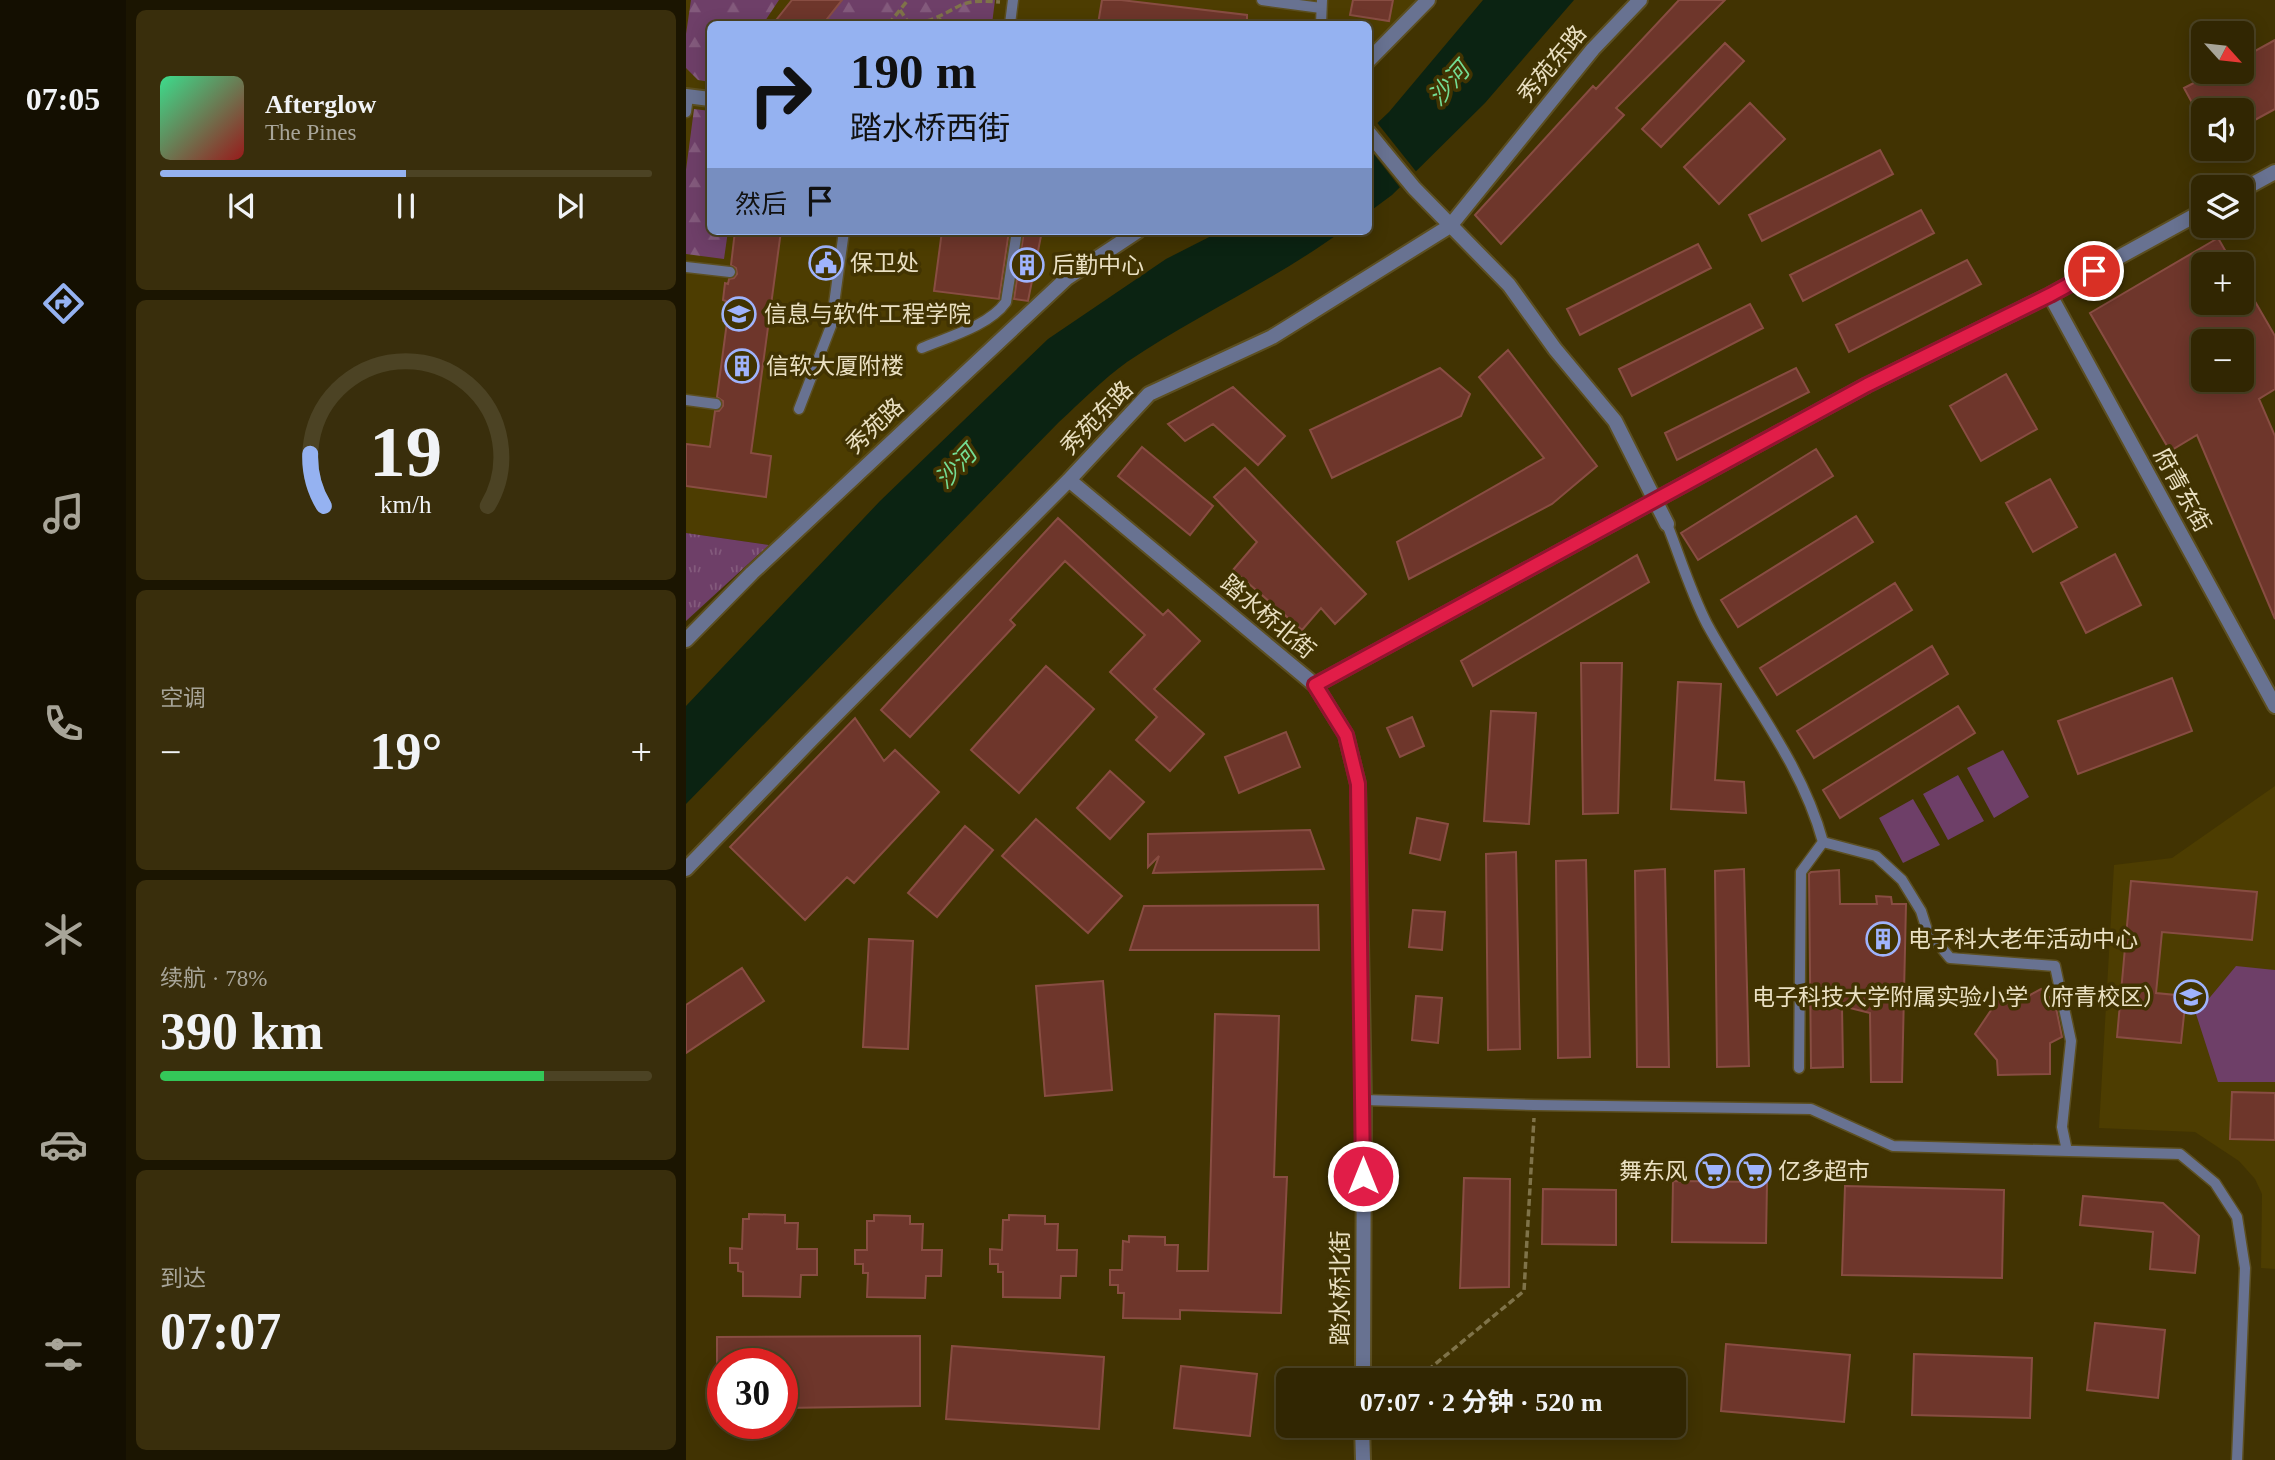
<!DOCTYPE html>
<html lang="zh">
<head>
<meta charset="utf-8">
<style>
	body { margin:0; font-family:"Times New Roman","Noto Sans SC",serif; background:#392e0c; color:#f1f3f6; height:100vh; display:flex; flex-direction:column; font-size:26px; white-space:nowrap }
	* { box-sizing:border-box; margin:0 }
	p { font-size:23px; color:#a8a599 }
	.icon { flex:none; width:38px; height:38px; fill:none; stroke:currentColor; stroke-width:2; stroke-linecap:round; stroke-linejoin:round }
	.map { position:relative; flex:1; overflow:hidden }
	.details { display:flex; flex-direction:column; gap:10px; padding:10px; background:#1b1501; width:560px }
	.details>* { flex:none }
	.banner { position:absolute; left:21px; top:21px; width:665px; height:214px; border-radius:10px; box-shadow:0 4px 18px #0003,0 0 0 2px #4c4324; background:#95b2f1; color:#111; overflow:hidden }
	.needle { width:46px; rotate:117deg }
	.controls { position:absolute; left:1505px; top:21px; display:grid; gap:14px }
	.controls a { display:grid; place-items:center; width:63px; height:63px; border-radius:10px; background:#312602; box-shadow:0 4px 18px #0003,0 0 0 2px #4c4324; font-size:35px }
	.speed { position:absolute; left:21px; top:1348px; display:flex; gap:14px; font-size:35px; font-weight:700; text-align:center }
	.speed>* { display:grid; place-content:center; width:91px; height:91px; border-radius:50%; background:#312602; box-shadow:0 4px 18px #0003,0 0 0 2px #4c4324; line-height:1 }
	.speed .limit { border:10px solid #d22; background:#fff; color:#111 }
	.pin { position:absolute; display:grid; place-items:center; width:60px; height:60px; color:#fff; margin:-30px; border:4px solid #fff; border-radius:50%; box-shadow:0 2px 7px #0007 }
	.me { position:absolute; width:77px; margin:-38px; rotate:0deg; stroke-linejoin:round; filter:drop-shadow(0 0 5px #0008) }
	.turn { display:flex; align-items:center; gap:24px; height:147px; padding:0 28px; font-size:32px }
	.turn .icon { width:91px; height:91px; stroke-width:2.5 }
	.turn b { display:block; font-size:49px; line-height:60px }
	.then { display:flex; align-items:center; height:66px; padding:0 28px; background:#0003; gap:14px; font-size:26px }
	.big { font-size:52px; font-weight:700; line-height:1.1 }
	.details .tile { flex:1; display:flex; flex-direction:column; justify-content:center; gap:10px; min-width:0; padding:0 24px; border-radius:10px; background:#392e0c }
	.details .dial { align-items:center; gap:0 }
	.dial svg { height:182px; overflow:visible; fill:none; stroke:#4c4324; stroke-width:7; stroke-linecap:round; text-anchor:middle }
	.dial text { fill:#f1f3f6; stroke:none }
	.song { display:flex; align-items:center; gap:21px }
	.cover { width:84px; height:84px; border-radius:10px; background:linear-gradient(135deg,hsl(150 70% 55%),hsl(0 70% 35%)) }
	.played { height:7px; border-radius:4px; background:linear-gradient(90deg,#95b2f1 50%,#4c4324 50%) }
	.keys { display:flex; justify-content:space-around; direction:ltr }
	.heat { display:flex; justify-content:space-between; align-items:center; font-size:38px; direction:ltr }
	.charge { height:10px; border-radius:5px; background:linear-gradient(90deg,#34c759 78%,#4c4324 0) }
	.trip { position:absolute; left:590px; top:1368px; width:410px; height:70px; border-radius:10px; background:#312602; box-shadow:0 4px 18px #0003,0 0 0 2px #4c4324; font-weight:700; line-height:70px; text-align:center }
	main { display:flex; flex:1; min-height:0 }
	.tab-bar { display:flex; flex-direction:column; width:126px; justify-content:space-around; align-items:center; background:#140f01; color:#a8a599 }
	.tab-bar .icon { width:49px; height:49px }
	.tab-bar .on { color:#95b2f1 }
	.tab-bar b { font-size:32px; color:#f1f3f6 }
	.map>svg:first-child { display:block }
</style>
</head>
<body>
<main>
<nav class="tab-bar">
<b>07:05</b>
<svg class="icon on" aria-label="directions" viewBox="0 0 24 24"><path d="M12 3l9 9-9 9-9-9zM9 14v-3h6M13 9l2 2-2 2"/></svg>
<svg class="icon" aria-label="music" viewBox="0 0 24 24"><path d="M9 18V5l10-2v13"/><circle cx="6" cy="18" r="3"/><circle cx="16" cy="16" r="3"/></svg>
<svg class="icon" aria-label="phone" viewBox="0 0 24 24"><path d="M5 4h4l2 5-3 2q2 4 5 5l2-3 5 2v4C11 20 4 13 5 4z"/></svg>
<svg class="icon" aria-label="climate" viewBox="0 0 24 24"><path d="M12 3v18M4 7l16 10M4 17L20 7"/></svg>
<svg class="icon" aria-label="car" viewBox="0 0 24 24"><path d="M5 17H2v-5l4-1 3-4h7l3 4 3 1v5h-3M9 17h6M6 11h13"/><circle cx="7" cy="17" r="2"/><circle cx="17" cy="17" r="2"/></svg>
<svg class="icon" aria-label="filters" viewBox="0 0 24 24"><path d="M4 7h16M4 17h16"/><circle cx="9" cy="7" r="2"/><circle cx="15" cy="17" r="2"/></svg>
</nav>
<section class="details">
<div class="tile">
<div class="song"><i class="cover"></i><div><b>Afterglow</b><p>The Pines</p></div></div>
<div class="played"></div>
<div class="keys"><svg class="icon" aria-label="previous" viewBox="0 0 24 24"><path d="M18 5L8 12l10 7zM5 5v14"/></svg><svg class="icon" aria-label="pause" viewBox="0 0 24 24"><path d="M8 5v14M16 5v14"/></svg><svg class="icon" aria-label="next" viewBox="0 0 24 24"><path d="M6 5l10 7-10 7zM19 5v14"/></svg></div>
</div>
<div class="tile dial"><svg viewBox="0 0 100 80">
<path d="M14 69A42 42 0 1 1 86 69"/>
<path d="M14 69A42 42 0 0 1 8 46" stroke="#95b2f1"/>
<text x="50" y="56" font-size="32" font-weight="700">19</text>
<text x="50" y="72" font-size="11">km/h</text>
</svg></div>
<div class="tile"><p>空调</p>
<div class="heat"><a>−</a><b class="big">19°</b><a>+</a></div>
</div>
<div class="tile"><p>续航 · 78%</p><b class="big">390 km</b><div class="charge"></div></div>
<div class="tile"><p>到达</p><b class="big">07:07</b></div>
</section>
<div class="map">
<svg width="1589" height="1460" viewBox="0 0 1589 1460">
	<defs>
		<pattern id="grass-tufts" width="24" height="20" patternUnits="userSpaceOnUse" patternTransform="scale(1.75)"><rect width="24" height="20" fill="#6e3f68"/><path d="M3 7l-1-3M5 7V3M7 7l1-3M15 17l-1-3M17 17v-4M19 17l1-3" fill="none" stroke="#835a7c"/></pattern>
		<pattern id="forest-firs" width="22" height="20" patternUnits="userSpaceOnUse" patternTransform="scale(1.75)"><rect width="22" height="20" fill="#6e3f68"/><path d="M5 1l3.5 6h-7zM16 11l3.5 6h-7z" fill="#835a7c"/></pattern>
	</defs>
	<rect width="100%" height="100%" fill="#413302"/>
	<path fill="#4d3d01" d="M0,0H732L683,50L682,24H24V231H439L374,274L83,545L0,533Z
		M1589,786V1269L1575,1268L1576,1194L1569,1179L1553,1161L1509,1132L1413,1128L1428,865L1486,858Z"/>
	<path fill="url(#grass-tufts)" d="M0,533L83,545L0,621Z"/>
	<path fill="url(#forest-firs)" d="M5,0H93L77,24H24V82L12,80L0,68V34Z
		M156,0H309L306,24H137Z
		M8,109L24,111V231H42L38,259L0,254V170Z"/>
	<path fill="#6e3f68" d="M1317,750L1343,797L1308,818L1281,768Z
		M1272,775L1298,821L1262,840L1237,794Z
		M1227,799L1254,845L1217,863L1193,818Z
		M1550,966L1589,970V1082H1532L1510,1014Z"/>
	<path fill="#0b2312" d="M797,0H888L799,103L706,195L683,212V131L703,112Z
		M535,231H656C589,280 511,315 441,362C417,379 395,402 373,422L0,804V706L194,501L362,339L480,259Z"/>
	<path fill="#413302" d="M689,120L732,174L716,190L683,148L682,127Z"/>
	<path fill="#6e362b" stroke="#884d42" stroke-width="2" fill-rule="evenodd" d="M106,0H156L137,24H87Z
		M416,0H435L561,15V24H412Z
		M667,0H707L703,21L664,15Z
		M993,0H1039L930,108L938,115L815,244L789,215L907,86L910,89Z
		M1589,40V109L1556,127V110H1510L1498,88L1529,72H1556V58Z
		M1039,43L1058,61L975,147L956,129Z
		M1064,103L1099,139L1033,204L998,167Z
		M1194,150L1207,174L1076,241L1063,215Z
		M1235,210L1248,233L1117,301L1104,275Z
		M49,231H95L65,453L85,456L80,497L0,486V444L24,447L29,411H33L37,406V401L31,397L41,322L37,321L40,301L37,300L39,283L42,284L43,279L48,278L51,274L50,268L45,265Z
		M256,231H323L313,299L248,291Z
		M338,231H356L342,301L328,299Z
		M1532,238L1547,264H1517V303H1556V279L1589,336V389L1573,399L1589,436V619L1511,435L1484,451L1404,313ZM1517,341H1556V380H1517Z
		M1012,244L1025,268L894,335L881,309Z
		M1281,260L1295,284L1163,352L1150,325Z
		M1064,304L1077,328L946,396L933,369Z
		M822,350L911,466L866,504L723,579L711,542L858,458L793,377Z
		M754,368L784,394L775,416L646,478L624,430Z
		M1110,368L1123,392L991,460L979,433Z
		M1320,374L1351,429L1295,461L1264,406Z
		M547,387L599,436L572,465L527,424L499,441L482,424Z
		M456,447L527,506L504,535L432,476Z
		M1130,449L1147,476L1012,560L995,533Z
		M559,468L680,594L649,624L635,608L616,630L547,570L571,542L528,497Z
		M1364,479L1391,527L1347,552L1320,503Z
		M1170,516L1187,542L1052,627L1035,600Z
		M372,518L477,615L482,610L514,641L468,689L518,734L484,771L450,740L471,717L424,672L459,635L379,561L324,620L329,625L224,737L195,710Z
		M1429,554L1455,605L1400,633L1375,583Z
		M951,555L963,582L787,686L775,661Z
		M1209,583L1226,610L1091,695L1074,668Z
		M1246,646L1262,674L1128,758L1111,731Z
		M895,663H936L932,813L897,814Z
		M360,666L408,709L333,793L285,750Z
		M1486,678L1506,731L1392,774L1372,721Z
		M992,682L1035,684L1029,780L1058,782L1060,813L985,809Z
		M1272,706L1289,733L1154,818L1137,790Z
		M805,711L850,713L843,824L798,821Z
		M726,717L738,746L714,757L701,728Z
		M169,718L198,761L209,750L253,792L168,883L161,877L119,920L44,847Z
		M600,732L614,767L553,793L539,757Z
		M424,771L458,802L424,839L391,808Z
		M731,818L762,824L754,860L724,853Z
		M350,819L436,896L402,933L316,856Z
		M279,826L307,850L251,917L222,893Z
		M624,830L638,869L467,873L473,856L462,867V834Z
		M830,852L834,1049L802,1050L800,854Z
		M900,860L904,1057L872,1058L870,861Z
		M979,869L983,1067H951L949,871Z
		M1058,869L1063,1066L1031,1067L1029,871Z
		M1153,870L1154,904H1191L1190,896L1205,897L1206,904H1220L1216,1082H1185L1184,1013L1156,1006L1157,1067L1125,1068L1123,874L1125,872Z
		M1445,881L1571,892L1566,940L1476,932L1470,993L1500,996L1495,1043L1431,1037Z
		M632,905L633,950H444L458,906Z
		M727,910L759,912L756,950L723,947Z
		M183,939L227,941L222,1049L177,1047Z
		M56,968L78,1001L0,1053V1005Z
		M417,981L426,1090L359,1096L350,986Z
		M1322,985L1342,996L1355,989L1369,1003L1376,1037L1364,1043V1074L1312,1075L1311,1060L1289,1034Z
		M730,996L756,998L752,1043L726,1040Z
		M529,1014L593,1016L588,1177H601L595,1313L494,1310V1319L437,1318L438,1293H432V1285H424V1270H436L437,1241L443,1242V1236L479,1237V1245H492L491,1271H522Z
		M1546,1092L1589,1093V1140L1544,1139Z
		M778,1178L824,1179L823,1287L774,1288Z
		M987,1181L1081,1182L1080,1243L986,1242Z
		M1159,1186L1318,1190L1316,1278L1156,1275Z
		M857,1189L930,1190V1245L856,1244Z
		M1397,1196L1477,1203L1513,1236L1509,1273L1464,1269L1467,1232L1394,1225Z
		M63,1214L99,1215V1223H112L111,1249H131V1275H115L114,1297L57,1296V1272L52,1271V1263H44V1248L56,1249L57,1219H63Z
		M188,1215L224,1216V1224H237L236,1250H256L255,1276H240L239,1298L181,1297L182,1273H177V1264H169V1250H181V1221H188Z
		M323,1215L359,1216V1224H372L371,1250H391L390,1276H375L374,1298L317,1297V1272H312V1264H304V1249L316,1250L317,1220H323Z
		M1409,1323L1479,1330L1472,1398L1401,1390Z
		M234,1336V1406L96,1408V1363H31V1337Z
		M1040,1344L1164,1355L1158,1422L1035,1411Z
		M266,1346L418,1357L413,1429L260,1419Z
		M1228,1354L1346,1358L1344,1418L1226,1415Z
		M495,1366L571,1374L564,1436L488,1428Z"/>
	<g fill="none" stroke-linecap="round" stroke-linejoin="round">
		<defs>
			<path id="lane" d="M576,0L635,8
				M324,24L327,0
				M635,24L636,0
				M0,112L2,96
				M0,267L44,272
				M236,348C262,337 303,326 320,302L331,231
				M0,400L30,404
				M113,409L145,326L158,231
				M981,524C994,557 1005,593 1021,624C1060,696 1115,761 1137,842L1190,856L1216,880L1235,911L1241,930L1264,958L1369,966L1385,1041L1376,1127L1381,1151
				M1113,1068L1115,872L1137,842
				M678,1100L848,1105L1125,1109L1207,1146L1494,1154L1529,1183L1551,1217L1559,1268L1551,1460"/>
			<path id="street" d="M682,61L742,0
				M0,96L24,99
				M682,132L728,188L823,285L869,349L929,421L981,524
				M1556,190L1589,172
				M1364,295L1589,706
				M383,480L629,685L660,735L672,784L678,1100L677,1381
				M0,640L66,573L381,278L452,231
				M629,685L1181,385L1364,295L1517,211
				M0,869L124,741L383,480L463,394L586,337L764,226L907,49L954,0
				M676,1426L677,1460"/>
		</defs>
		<use href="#lane" stroke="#5c4f21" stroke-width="13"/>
		<use href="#street" stroke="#5c4f21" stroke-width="18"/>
		<path stroke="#7f7349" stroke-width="3.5" stroke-dasharray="7 3.5" stroke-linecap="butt" d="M214,10L222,22
			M191,24L205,21L222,0
			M221,24L222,22C242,25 257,14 275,5C286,0 301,1 314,2
			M251,24L256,17
			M742,1381V1370L838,1291L848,1118
			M690,1436L732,1426"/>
		<use href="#lane" stroke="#687291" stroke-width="10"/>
		<use href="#street" stroke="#687291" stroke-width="14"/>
	</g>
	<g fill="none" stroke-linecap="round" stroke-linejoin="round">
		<defs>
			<path id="route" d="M677,1176L672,784L660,735L629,685L1181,385L1364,295L1408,271"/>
		</defs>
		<use href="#route" stroke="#92132f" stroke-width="18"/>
		<use href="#route" stroke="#e11d48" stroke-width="12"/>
	</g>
	<defs>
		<symbol id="civic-ring" viewBox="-11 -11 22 22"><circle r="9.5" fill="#413302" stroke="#9fb3fd" stroke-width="1.5"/><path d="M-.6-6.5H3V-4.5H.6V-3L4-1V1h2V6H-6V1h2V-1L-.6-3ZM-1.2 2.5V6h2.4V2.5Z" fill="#9fb3fd"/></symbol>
		<symbol id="building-ring" viewBox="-11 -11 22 22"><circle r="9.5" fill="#413302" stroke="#9fb3fd" stroke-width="1.5"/><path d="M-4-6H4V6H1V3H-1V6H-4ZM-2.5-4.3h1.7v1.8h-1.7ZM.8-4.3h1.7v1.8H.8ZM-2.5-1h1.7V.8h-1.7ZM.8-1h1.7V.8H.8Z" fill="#9fb3fd"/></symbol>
		<symbol id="university-ring" viewBox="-11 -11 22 22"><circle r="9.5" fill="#413302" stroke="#9fb3fd" stroke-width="1.5"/><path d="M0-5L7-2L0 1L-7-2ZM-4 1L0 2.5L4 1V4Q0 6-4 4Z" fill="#9fb3fd"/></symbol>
		<symbol id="school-ring" viewBox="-11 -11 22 22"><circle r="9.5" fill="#413302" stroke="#9fb3fd" stroke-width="1.5"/><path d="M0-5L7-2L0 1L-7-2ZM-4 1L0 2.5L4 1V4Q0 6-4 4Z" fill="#9fb3fd"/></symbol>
		<symbol id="supermarket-ring" viewBox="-11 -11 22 22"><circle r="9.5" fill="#413302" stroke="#9fb3fd" stroke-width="1.5"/><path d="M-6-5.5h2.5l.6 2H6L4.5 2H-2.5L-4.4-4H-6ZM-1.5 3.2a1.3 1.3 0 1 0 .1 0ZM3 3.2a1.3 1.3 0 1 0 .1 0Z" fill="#9fb3fd"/></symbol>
	</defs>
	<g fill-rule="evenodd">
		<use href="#civic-ring" x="121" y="244" width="38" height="38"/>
		<use href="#building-ring" x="322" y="246" width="38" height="38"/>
		<use href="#university-ring" x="34" y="295" width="38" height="38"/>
		<use href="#building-ring" x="37" y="347" width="38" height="38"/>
		<use href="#building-ring" x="1178" y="920" width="38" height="38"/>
		<use href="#school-ring" x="1486" y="978" width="38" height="38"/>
		<use href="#supermarket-ring" x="1008" y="1152" width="38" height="38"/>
		<use href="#supermarket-ring" x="1049" y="1152" width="38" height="38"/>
	</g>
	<g text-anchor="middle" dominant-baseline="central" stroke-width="7" stroke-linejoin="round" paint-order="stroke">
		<g font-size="23" fill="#eae0c2" stroke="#413302">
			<text transform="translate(866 64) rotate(-50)">秀苑东路</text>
			<text transform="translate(411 418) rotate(-46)">秀苑东路</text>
			<text transform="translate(189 426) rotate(-43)">秀苑路</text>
			<text transform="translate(1496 490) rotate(61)">府青东街</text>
			<text transform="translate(582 617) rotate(40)">踏水桥北街</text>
			<text transform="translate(654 1288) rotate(-90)">踏水桥北街</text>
		</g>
		<g font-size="23" fill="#eae0c2" stroke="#413302" text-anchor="start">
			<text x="164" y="263">保卫处</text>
			<text x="366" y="265">后勤中心</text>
			<text x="78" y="314">信息与软件工程学院</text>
			<text x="80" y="366">信软大厦附楼</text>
			<text x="1222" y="939">电子科大老年活动中心</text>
			<text x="1480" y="997" text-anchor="end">电子科技大学附属实验小学（府青校区）</text>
			<text x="1002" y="1171" text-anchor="end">舞东风</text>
			<text x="1092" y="1171">亿多超市</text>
		</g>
		<g font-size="24" font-style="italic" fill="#74dc93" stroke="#413302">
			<text transform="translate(763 84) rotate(-49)">沙河</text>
			<text transform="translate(270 467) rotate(-47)">沙河</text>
		</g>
	</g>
</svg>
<div class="controls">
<a><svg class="needle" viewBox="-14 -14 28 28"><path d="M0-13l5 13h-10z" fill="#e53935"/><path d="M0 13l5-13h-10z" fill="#a8a599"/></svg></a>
<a><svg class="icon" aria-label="sound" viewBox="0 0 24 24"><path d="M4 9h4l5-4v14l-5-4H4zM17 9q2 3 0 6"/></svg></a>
<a><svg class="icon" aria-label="layers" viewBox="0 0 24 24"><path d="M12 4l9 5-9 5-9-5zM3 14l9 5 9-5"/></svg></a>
<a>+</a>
<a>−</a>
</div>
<div class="speed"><div class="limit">30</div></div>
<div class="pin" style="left:1408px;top:271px;background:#d93025"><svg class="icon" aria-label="arrive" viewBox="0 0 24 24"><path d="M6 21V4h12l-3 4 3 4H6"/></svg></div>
<svg class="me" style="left:677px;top:1176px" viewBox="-20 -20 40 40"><circle r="17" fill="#e11d48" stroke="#fff" stroke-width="3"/><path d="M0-11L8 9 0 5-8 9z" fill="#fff"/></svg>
<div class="trip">07:07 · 2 分钟 · 520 m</div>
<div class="banner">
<div class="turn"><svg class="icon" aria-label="right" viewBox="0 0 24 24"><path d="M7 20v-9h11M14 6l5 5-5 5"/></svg><div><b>190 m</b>踏水桥西街</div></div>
<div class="then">然后<svg class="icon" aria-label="arrive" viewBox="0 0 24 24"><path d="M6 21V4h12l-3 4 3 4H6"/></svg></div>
</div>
</div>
</main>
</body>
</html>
